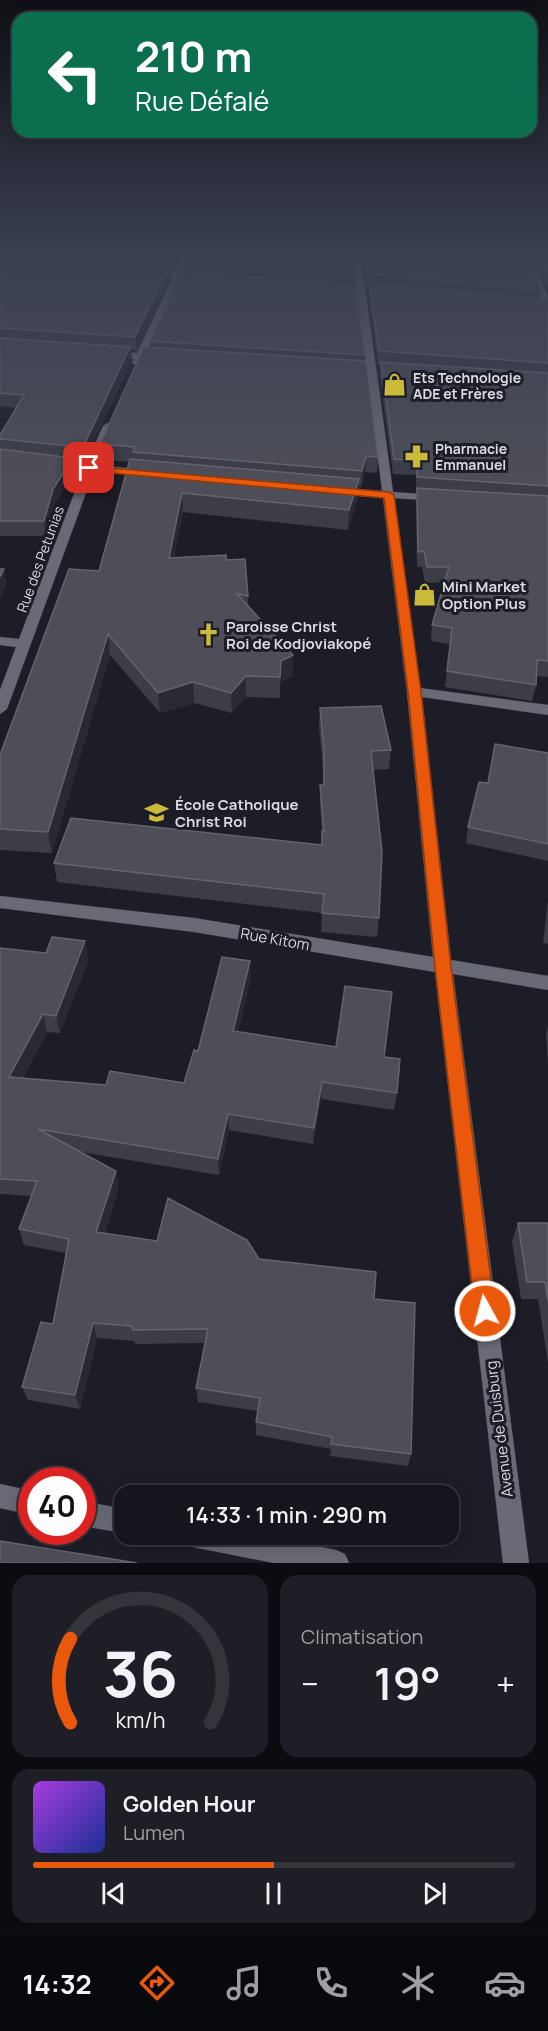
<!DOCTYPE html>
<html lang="fr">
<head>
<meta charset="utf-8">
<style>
	body { margin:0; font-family:Manrope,sans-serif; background:#1e1f26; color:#f1f3f6; height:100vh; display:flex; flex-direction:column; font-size:22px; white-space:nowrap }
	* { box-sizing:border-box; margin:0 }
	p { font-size:20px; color:#9d9fa4 }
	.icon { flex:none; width:33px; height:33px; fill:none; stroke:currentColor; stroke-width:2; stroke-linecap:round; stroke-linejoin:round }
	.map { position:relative; height:1563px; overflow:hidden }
	.side { display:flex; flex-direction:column; gap:12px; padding:12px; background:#0c0c10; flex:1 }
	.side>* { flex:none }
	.guide { position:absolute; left:12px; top:12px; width:525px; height:126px; border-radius:18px; box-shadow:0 3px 15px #0003,0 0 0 2px #34353b; background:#0b6e4f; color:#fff; overflow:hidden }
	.speed { position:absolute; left:18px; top:1467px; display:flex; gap:12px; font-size:30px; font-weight:700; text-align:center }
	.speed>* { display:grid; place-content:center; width:78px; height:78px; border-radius:50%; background:#15161d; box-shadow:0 3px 15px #0003,0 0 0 2px #34353b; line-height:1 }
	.speed .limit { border:9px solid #d22; background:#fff; color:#111 }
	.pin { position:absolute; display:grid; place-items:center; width:51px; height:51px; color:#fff; margin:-26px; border-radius:12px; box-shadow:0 3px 9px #0006 }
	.me { position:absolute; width:66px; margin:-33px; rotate:353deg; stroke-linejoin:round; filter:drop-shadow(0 0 4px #0008) }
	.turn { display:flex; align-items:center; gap:21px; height:126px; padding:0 24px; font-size:27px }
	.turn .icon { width:78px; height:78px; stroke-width:2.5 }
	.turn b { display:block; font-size:42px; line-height:51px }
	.big { font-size:45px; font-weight:600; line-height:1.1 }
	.side .tile { flex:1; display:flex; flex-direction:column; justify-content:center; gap:9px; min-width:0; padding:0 21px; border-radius:18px; background:#1e1f26 }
	.side .dial { align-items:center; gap:0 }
	.dial svg { height:156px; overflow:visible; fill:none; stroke:#34353b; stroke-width:7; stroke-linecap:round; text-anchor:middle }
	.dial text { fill:#f1f3f6; stroke:none }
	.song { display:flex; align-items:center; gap:18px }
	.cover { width:72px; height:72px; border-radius:9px; background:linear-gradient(135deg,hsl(280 70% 55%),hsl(230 70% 35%)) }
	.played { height:6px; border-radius:3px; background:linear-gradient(90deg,#ea580c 50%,#34353b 50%) }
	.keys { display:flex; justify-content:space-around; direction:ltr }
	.heat { display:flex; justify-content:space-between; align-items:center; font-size:33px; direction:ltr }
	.side .tiles { flex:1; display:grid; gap:12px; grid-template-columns:1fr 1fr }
	.tile:last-child { grid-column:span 2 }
	.trip { position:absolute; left:114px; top:1485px; width:345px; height:60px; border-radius:18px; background:#15161d; box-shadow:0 3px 15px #0003,0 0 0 2px #34353b; font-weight:600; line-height:60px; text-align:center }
	.dock { display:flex; height:96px; justify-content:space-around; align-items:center; background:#08090c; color:#9d9fa4 }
	.dock .icon { width:42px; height:42px }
	.dock .selected { color:#ea580c }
	.dock b { font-size:27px; color:#f1f3f6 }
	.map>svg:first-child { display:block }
</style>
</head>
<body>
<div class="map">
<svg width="548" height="1563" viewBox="0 0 548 1563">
	<rect width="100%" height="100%" fill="#1c1d27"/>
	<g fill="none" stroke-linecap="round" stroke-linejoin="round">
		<defs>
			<path id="minor" d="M182,258H190L183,273L202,277L198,279L181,278L146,354L162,356V360L143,359L137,366L132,363L134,359L108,356V352L111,351L137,353L173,277L147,272L151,270L175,272Z
				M353,258H361L393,492L436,495L442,498L436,501L394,498L420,688L548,705V715L422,697L451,960L548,976V990L453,974L529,1563H503L435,972L194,932L0,908V896L194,918L433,957L407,692L383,498L337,494L331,491L337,488L382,491Z
				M524,258H532L548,297V311L544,308Z
				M108,423L113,426L96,465L146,470L151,473L146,476L94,471L7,709L0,714V690L16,647L0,645V637L19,639L83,470L54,467L49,464L54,461L86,464L103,426Z
				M0,1484L32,1491V1515L0,1508Z
				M82,1501L124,1509V1533L82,1526Z
				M181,1534H258L336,1550L345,1554L349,1563H274L193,1547L184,1543Z"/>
		</defs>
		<use href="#minor" stroke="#3a3a41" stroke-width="1"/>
		<use href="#minor" fill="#696a76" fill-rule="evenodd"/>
	</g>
	<path fill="#3c3d47" d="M0,258H180L174,270L169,269L170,279L137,351L131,350L132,360L86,458H83L81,461L73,460L74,472L55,504L46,536H0V435L16,408L0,406Z
		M363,258H528L541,290L539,299L548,300V677L536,676V685L532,701L445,687L450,644L431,641L432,625L445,582L425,583L422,567H417L416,503L417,491H416V475L393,474L380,375V365H378L369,297V287H367Z
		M534,258H548V291Z
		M186,259L355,273L354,286L186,271Z
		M150,341L365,355V361L378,457L377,473L365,472L361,487H358V498L348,530L183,512L174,557L226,560L248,596V606L293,655V676L280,682V698L246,697L232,713L194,703L160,713L110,655L52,853L0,850V755L99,571L129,462L101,459L100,444L150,347Z
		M320,708L391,750L389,769L373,770L379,918L377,937L321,932L322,913L57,882L54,863L321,845L322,833L320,804V785H323V770L319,727Z
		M548,753V861L466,843L468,827L488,783Z
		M548,900V944L543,943Z
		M0,948L89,959L60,1033L47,1032L23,1078L106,1085L184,1083L198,1051L251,978L238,1032L384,1057L397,1093L394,1110L321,1099L313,1144L229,1130L219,1175L81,1152L119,1187L105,1233L259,1259L374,1299L411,1454L408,1466L330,1456L331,1449L256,1435V1422L258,1411L198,1402L196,1388L205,1343L136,1344L134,1341L97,1338L80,1409L28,1400L22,1387L53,1324L66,1253L24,1245L19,1229L31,1196L0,1194Z
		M548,1026V1067L546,1034Z
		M518,1223H548V1363L538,1299H521L512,1241Z"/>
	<path fill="#282933" d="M173,258H180L174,270Z
		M169,267L170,279L137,351L135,337Z
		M130,347L132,360L86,458L85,443Z
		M82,443L83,458L81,461L79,447Z
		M366,456L365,472L361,487L362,471Z
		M73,458L74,472L55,504L46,536L44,521L53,489Z
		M359,479L358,498L348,530L349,510Z
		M182,493L183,512L170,578L169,558Z
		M4,569L7,584L0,598V577Z
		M108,634L110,655L52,853L48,832Z
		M293,655V676L280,682V698L281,661Z
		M246,676V697L232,713L231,693Z
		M193,682L194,703L160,713L158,693Z
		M85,941L89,959L60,1033L56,1016Z
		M250,961L251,978L234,1048L233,1031Z
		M43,1014L47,1032L14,1094L9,1077Z
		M322,1082L321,1099L313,1144L314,1128Z
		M228,1114L229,1130L219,1175L218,1159Z
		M116,1171L119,1187L100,1247L96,1232Z
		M93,1323L97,1338L80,1409L75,1395Z"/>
	<path fill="#4d4e57" stroke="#63646d" stroke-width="1.5" d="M0,258H74L169,267L135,337L0,328Z
		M186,258H353L355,273L186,259Z
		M365,258H528L541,290L368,274Z
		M541,258H548V274Z
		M182,271L355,286L365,355L150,341Z
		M369,284L548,300V363L379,351Z
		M0,338L130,347L85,443H82L79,447L0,439V435L24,395L0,393Z
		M144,347L366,361L378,457L366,456L362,471L133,452L135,447L100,444Z
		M381,362L548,373V486L417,477V461L394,459Z
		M0,449L73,458L53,489L44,521H0Z
		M130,459L359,479L349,510L182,493L169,558L226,555V560L245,559L248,596L237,594L293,655L281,661L280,677L246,676L231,693L193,682L158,693L108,634L48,832L0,829V755L69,569L99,571Z
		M417,488L548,496V661L537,660L536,685L447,671L452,628L432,625L449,567H427L424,551L418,552Z
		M0,569H4L0,577Z
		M381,706L391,750L371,751L382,852L379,918L322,913L324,894L54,863L71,818L322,845V831H324L320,785H324V751L320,708Z
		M495,744L548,753V844L468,827L479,782L488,783Z
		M52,937L85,941L56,1016L43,1014L9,1077L106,1085L110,1071L184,1083L194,1050L198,1051L222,957L250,961L233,1031L336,1047L345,986L392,992L384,1057L400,1059L397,1093L322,1082L314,1128L228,1114L218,1159L38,1129L116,1171L96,1232L157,1241L168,1198L247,1240L259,1259L376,1272L374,1299L415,1303L411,1454L331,1444L332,1437L256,1422L260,1398L196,1388L208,1329L133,1330L131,1326L93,1323L75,1395L22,1387L41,1322L53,1324L69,1239L19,1229L37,1181L0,1179V948L46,953Z
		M518,1223H548V1301L545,1282H527Z
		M0,1541L137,1563H0Z"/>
	<linearGradient id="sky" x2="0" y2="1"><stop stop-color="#0f1015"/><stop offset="0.54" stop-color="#3a4052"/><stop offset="1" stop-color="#3a4052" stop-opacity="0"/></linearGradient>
	<rect width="548" height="477" fill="url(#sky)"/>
	<path fill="#ea580c" stroke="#983908" stroke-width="1.5" d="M86,466L389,492L394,495L421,692L451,967L495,1311L492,1318L485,1321L478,1318L475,1311L435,967L408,692L384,498L89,471L84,468Z"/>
	<defs>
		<symbol id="shop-bare" viewBox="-9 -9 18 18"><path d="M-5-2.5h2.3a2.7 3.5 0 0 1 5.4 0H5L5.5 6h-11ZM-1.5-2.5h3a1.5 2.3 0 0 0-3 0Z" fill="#cbb939" stroke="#1c1d27" stroke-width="2.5" paint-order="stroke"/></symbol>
		<symbol id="pharmacy-bare" viewBox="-9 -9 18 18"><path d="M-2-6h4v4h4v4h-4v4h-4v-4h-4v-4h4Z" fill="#cbb939" stroke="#1c1d27" stroke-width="2.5" paint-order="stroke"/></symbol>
		<symbol id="church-bare" viewBox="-9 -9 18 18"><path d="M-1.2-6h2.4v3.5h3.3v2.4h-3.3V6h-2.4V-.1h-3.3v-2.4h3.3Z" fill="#cbb939" stroke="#1c1d27" stroke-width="2.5" paint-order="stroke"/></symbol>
		<symbol id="school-bare" viewBox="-9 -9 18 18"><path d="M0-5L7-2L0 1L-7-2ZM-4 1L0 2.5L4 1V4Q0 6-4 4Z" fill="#cbb939" stroke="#1c1d27" stroke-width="2.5" paint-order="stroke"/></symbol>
	</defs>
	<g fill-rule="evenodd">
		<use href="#shop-bare" x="378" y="368" width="33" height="33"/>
		<use href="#pharmacy-bare" x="400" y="440" width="33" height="33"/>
		<use href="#shop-bare" x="408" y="578" width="33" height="33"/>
		<use href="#church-bare" x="192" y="618" width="33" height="33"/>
		<use href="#school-bare" x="140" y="796" width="33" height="33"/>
	</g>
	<g text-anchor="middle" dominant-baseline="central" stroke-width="6" stroke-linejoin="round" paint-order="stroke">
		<g font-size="14" font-weight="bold" fill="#dadbe1" stroke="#1c1d27" text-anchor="start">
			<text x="413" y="377">Ets Technologie<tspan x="413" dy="16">ADE et Frères</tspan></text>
			<text x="435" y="448">Pharmacie<tspan x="435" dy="16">Emmanuel</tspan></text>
		</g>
		<g font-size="14" fill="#dadbe1" stroke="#1c1d27">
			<text transform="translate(40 559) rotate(-70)">Rue des Petunias</text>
		</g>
		<g font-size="15" font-weight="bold" fill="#dadbe1" stroke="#1c1d27" text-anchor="start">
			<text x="442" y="586">Mini Market<tspan x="442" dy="17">Option Plus</tspan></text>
			<text x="226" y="626">Paroisse Christ<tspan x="226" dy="17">Roi de Kodjoviakopé</tspan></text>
			<text x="175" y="804">École Catholique<tspan x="175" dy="17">Christ Roi</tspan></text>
		</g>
		<g font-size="15" fill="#dadbe1" stroke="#1c1d27">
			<text transform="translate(275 939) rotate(10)">Rue Kitom</text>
			<text transform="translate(499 1429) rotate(-97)">Avenue de Duisburg</text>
		</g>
	</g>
</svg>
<div class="speed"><div class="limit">40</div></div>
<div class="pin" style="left:89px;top:468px;background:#d93025"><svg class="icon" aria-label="arrive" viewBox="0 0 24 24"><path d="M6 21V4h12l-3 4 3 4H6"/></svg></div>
<svg class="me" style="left:485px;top:1311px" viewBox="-20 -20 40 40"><circle r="17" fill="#ea580c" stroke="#fff" stroke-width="3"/><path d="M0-11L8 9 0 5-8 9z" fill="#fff"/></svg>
<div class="trip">14:33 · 1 min · 290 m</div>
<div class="guide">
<div class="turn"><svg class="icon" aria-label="left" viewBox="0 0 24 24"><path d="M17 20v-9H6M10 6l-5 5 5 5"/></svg><div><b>210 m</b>Rue Défalé</div></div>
</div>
</div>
<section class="side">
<div class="tiles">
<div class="tile dial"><svg viewBox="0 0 100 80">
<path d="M14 69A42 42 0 1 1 86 69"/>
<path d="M14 69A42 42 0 0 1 14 26" stroke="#ea580c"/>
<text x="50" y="56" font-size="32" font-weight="700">36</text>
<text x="50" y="72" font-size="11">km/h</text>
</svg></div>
<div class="tile"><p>Climatisation</p>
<div class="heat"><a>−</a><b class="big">19°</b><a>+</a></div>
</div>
<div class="tile">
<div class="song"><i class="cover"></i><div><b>Golden Hour</b><p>Lumen</p></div></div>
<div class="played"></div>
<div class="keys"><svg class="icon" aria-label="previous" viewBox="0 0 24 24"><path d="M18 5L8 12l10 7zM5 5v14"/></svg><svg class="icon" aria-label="pause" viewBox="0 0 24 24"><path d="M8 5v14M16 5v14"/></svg><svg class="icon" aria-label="next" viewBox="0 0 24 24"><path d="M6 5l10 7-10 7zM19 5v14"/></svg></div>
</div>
</div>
</section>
<nav class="dock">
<b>14:32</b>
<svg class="icon selected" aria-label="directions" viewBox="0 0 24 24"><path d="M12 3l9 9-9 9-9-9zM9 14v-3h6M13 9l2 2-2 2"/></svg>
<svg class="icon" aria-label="music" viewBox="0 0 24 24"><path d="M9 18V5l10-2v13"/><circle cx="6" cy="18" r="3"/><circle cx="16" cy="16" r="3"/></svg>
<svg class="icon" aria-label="phone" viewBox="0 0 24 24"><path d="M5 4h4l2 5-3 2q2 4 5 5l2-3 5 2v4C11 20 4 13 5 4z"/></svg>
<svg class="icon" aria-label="climate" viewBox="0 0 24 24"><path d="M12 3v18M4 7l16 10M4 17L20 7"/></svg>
<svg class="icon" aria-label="car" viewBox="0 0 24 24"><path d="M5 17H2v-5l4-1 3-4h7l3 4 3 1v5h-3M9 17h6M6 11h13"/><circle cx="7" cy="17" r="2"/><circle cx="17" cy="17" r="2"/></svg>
</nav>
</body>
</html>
